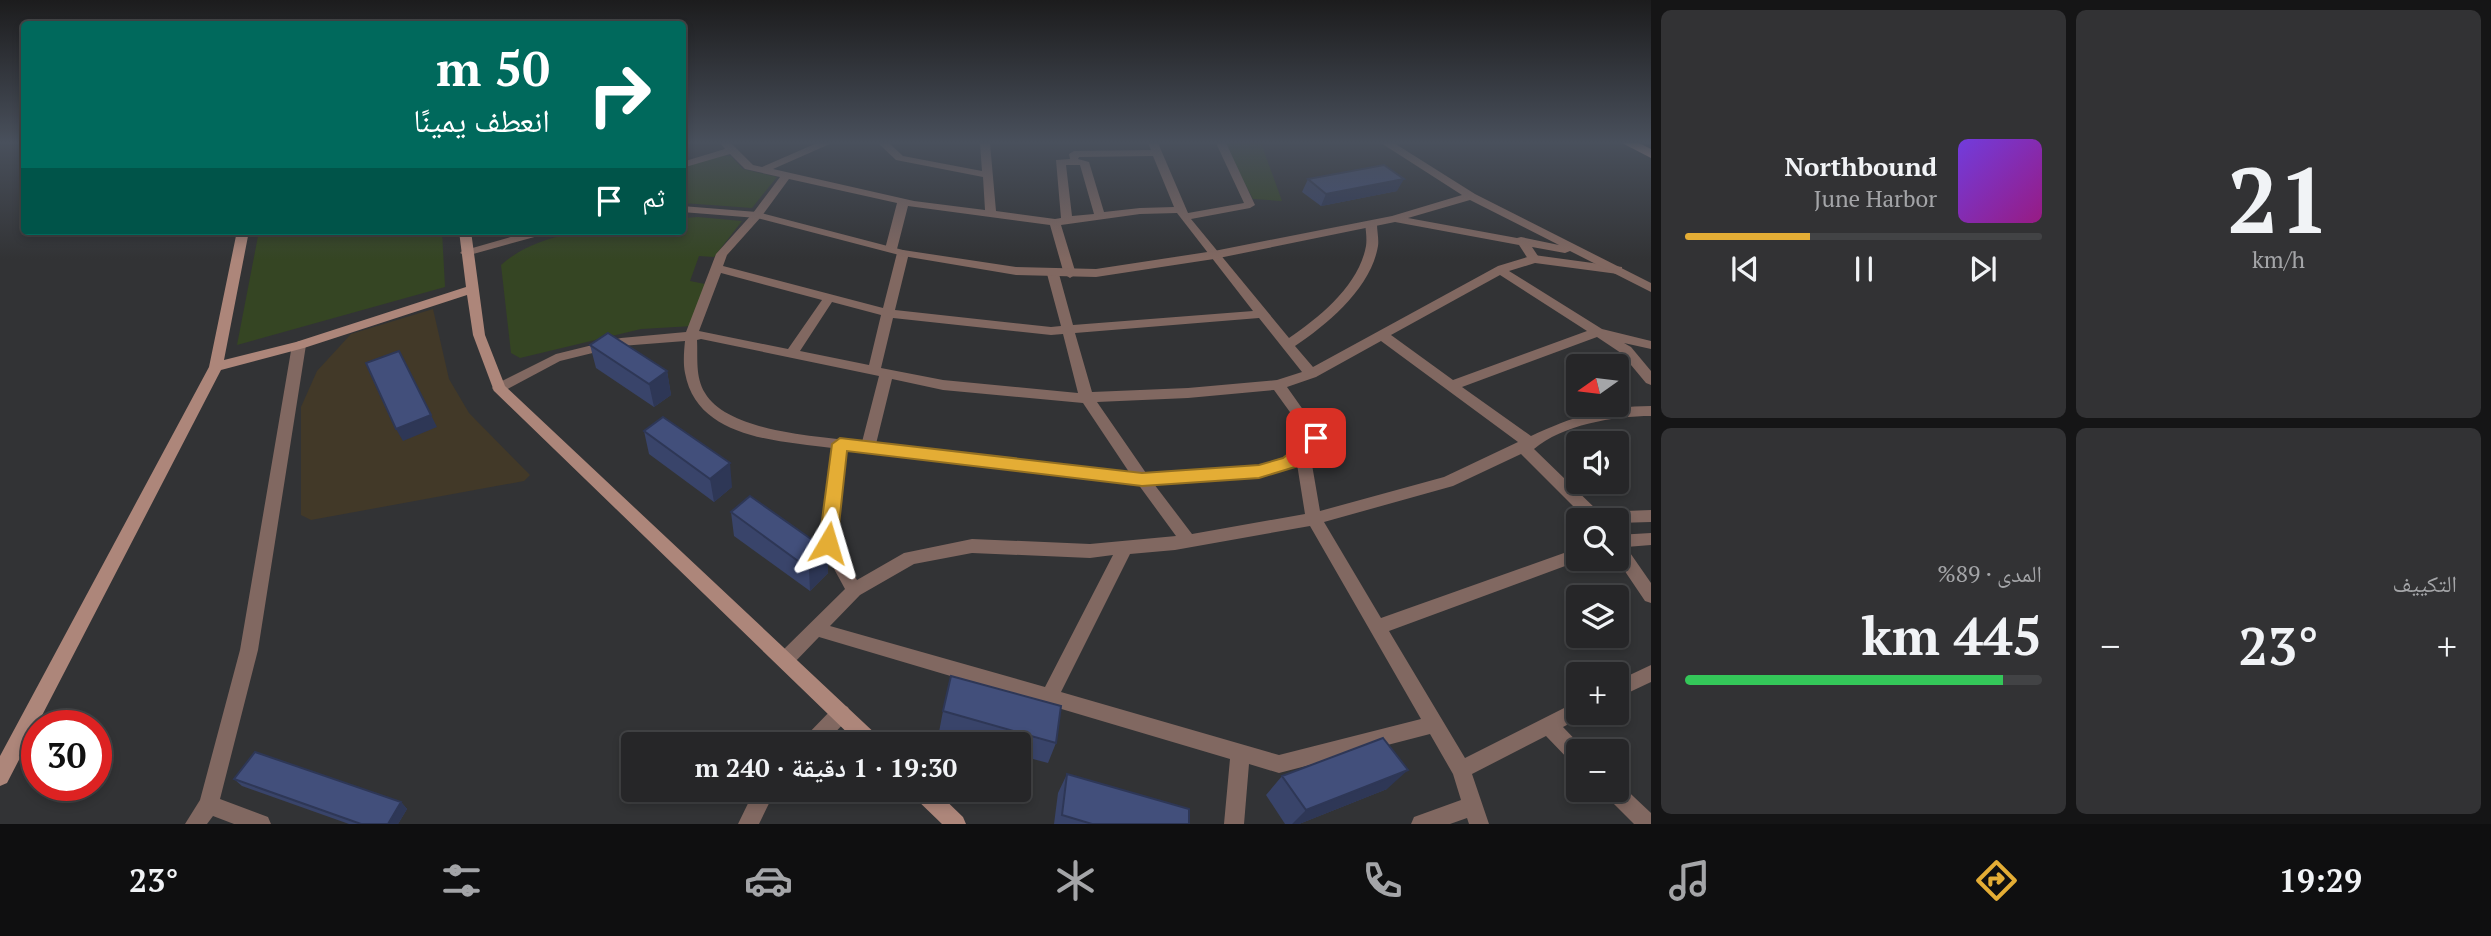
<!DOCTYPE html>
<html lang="ar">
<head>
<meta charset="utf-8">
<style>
	body { margin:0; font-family:"PT Serif","Noto Naskh Arabic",serif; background:#323234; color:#f1f3f6; direction:rtl; height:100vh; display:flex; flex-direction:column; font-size:26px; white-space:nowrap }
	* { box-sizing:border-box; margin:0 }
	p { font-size:23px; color:#a4a5a8 }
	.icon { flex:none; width:38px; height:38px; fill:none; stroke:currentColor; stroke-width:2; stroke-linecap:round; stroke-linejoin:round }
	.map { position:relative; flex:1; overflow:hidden; direction:ltr }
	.sheet { display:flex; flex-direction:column; gap:10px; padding:10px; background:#151516; width:840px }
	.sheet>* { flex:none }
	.top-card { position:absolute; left:21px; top:21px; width:665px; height:214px; border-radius:7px; box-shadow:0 4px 10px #0003,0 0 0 2px #424345; direction:rtl; background:#00695c; color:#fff; overflow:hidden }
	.needle { width:46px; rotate:256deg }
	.controls { position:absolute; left:1566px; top:354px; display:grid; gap:14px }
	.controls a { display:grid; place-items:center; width:63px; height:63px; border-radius:7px; background:#262628; box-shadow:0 4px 10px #0003,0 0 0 2px #424345; font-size:35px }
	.speed { position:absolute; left:21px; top:710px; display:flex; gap:14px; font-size:35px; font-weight:700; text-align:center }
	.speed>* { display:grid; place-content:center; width:91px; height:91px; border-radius:50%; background:#262628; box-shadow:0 4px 10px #0003,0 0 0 2px #424345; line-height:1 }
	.speed .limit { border:10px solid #d22; background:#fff; color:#111 }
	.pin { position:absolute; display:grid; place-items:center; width:60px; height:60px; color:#fff; margin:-30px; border-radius:14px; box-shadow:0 4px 10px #0006 }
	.me { position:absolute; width:77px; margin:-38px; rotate:7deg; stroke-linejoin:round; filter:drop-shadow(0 0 5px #0008) }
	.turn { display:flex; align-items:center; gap:24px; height:147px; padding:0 21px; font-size:32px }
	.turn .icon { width:91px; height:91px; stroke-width:2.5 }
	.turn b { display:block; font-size:49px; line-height:60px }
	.then { display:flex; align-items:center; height:66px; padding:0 21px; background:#0003; gap:14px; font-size:26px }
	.big { font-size:52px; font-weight:700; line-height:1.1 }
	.sheet .card { flex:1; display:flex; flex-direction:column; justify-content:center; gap:10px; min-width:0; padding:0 24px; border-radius:10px; background:#323234 }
	.sheet .dial { align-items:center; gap:0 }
	.dial b { font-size:91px; line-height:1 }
	.song { display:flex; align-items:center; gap:21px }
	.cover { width:84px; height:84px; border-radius:10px; background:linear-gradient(135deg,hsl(260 70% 55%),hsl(310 70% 35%)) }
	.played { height:7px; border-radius:4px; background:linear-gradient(90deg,#e4ad35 35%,#424345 35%) }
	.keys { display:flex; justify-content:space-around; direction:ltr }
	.heat { display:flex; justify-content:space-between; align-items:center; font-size:38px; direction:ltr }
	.charge { height:10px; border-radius:5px; background:linear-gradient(90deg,#34c759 89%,#424345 0) }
	.sheet .tiles { flex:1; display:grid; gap:10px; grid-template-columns:repeat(2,1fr) }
	.trip { position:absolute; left:621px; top:732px; width:410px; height:70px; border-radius:7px; background:#262628; box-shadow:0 4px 10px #0003,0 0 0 2px #424345; font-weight:700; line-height:70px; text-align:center; direction:rtl }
	.dock { display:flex; height:112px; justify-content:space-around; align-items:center; background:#0f0f10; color:#a4a5a8 }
	.dock .icon { width:49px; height:49px }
	.dock .on { color:#e4ad35 }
	.dock b { font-size:32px; color:#f1f3f6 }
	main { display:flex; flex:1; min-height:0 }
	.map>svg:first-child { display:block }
</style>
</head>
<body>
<main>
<section class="sheet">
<div class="tiles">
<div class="card dial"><b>21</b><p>km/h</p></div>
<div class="card">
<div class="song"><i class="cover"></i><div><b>Northbound</b><p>June Harbor</p></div></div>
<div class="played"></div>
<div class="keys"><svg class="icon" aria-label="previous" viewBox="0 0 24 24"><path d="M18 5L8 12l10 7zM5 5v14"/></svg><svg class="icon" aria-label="pause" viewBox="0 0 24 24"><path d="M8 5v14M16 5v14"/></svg><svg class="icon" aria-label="next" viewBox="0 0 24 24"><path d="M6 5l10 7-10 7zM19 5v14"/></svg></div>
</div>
<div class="card"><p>التكييف</p>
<div class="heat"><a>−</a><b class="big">23°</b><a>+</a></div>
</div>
<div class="card"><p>المدى · 89%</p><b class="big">445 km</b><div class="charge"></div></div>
</div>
</section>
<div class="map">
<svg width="1651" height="824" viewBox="0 0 1651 824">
	<rect width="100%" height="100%" fill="#323335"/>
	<path fill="#423928" d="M433,309L449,379L469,413L530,475L524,481L311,520L301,515V407L317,371L351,334Z"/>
	<path fill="#354523" d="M1224,143H1261L1282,201L1253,199Z
		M720,155L731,156L743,169L777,177L752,208L683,203L682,168Z
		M698,217L742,221L714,257L699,256L690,281L705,284L693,326L641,329L520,358L511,353L501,265C550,222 621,231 682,231L683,218Z
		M259,231H442L445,287L237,345Z"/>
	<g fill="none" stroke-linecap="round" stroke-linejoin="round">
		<path fill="#816861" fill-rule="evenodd" d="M720,143H731L753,165L762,167L817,143H832L773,169L914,201L985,210L983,177L896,160L878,143H889L903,156L982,171L980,143H990L996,211L1055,219L1061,218L1056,160L1070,159L1069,154L1074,151L1151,150L1148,143H1158L1188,213L1244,203L1216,143H1226L1255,205L1250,208L1191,219L1289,338C1320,317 1359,285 1366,246C1367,239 1366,231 1365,224L1371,221L1377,224C1377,231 1379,239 1378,246C1371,288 1328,324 1295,346L1313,367L1498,266L1534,255L1622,267V273L1618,274L1535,263L1509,271L1602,329L1651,341V349L1624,343L1631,347L1651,371V385L1646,383L1621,353L1597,337L1462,387L1531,436C1572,417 1605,406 1651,406V416C1614,416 1562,425 1534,449L1599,512L1651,510V522L1617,523V520H1587L1521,454L1453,486L1324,522L1381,618L1578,548V558L1584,559L1389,631L1465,758L1578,701V712H1586L1584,716L1563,727L1586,751H1578V764L1571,762L1546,736L1472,774L1489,824H1469L1467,818L1450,824H1411L1414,817L1461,800L1453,774L1430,734L1279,773L1249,764L1244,824H1224L1230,759L819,637L792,665L786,667L780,665L777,659L780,653L845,589L820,543L832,448C779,441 697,439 685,373C683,363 684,351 685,341L621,346L560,361L504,391H494L492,388L494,385L556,354L621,338L686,332L716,254L753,213L780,177L745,169L730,154L682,168V162L725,149ZM1153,156L1174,207L1140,208L1104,212L1089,162L1078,159L1079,157ZM1066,165H1080L1094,214L1072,216ZM789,179L897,203L885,249L891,252L897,249L908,206L1050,225L1064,274L1070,278L1076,274L1061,225L1140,214L1177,213L1253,311L1073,325L1059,274L1053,270L1047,274L1061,326L1051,327L895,310L909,253L903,250L897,253L883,308L723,266L727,255L761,217ZM721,273L822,300L788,349L699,331ZM1500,275L1587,331L1453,380L1391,335ZM832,302L881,315L869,365L800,351ZM893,318L1051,335L1063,334L1078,393L943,380L881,368ZM1259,318L1302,372L1277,380L1188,388L1092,392L1075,333ZM701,339L879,376L862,442C820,436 729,433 705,393C695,377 698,357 697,340ZM1381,341L1518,442L1444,477L1320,511L1310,453L1323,438L1287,387L1316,377ZM892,379L943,390L1083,403L1129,472L876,444ZM1274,390L1308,437L1284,459L1260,466L1146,473L1097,402L1188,398ZM847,450L1138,484L1176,536L1090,544L972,539L904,553L857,580L836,543ZM1297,464L1305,514L1192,534L1154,484L1260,478ZM1310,526L1421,719L1279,755L1061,692L1130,554L1175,550ZM972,553L1090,558L1113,555L1045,687L830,626L860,595L914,564Z
			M299,341L306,345L258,650L220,799L268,817L271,824H234L213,816L207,824H185L200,800L240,650L292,345Z
			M1651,533V545L1626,547L1651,583V603L1645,601L1616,558L1617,535Z
			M1651,665V682L1617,698V681Z
			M841,704L848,707L850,713L848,719L824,744H802L804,738L834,707Z
			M1617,781L1651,813V824H1634L1606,796L1603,789H1617Z
			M755,789H776L759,824H738Z"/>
		<path fill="#816861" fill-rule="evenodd" d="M1381,143H1394L1475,194L1651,283V292L1570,251L1565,253L1532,247L1540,259L1534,263L1530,262L1519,245L1395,222L1214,259L1096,277L1016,275L903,256L757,218L682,212V206L757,212L903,250L1016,267L1096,269L1214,251L1392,216L1462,195ZM1470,200L1559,245L1521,237L1517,238L1408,218Z
			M532,231H551L549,233L466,256L460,253L462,251Z"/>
		<path fill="#ad867a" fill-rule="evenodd" d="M237,231H249L224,360L296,342L466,287L459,231H471L485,335L505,386L880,738L882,744H859L494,391L473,335L467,295L304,348L221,370L7,783L0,786V756L209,367Z
			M910,789H934L963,817L966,824H942L913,796Z"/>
		<path fill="#cf9c8e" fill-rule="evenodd" d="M1622,143H1639L1651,149V158Z"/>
	</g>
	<path fill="#39446a" d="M1308,179L1397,191L1321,206L1302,192Z
		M590,345L667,371L671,395L654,407L596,368Z
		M644,431L732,487L714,502L649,454Z
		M731,512L828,573L810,591L734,536Z
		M943,711L1056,743L1048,763L1018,755V744H981L939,732Z
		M1067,774L1189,824H1054L1058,793Z
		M1282,776L1387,789L1299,824H1285L1266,795Z
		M234,779L401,802L407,809L398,824H349L242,786Z"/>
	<path fill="#2e3756" d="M1404,179L1397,191L1321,206L1326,194Z
		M667,371L671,395L654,407L649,384Z
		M431,415L437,427L403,441L396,429Z
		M730,463L732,487L714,502L710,479Z
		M828,551V573L810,591L809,569Z
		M1408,770L1387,789L1299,824H1292L1306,810Z
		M401,802L407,809L398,824H388Z"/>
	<path fill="#424f7b" stroke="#2e3756" stroke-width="2" d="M1384,165L1404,179L1326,194L1308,179Z
		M608,333L667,371L649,384L590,345Z
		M399,351L431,415L396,429L366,363Z
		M663,417L730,463L710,479L644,431Z
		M750,496L828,551L809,569L731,512Z
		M951,676L1061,706L1056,743L943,711Z
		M1383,738L1408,770L1306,810L1282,776Z
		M255,752L401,802L388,824H361L234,779Z
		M1067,774L1189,809V824H1092L1062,815Z"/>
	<linearGradient id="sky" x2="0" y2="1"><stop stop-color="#1c1c1d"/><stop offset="0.55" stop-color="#49505c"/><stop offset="1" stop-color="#49505c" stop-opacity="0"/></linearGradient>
	<rect width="1651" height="259" fill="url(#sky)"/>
	<path fill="#e4ad35" stroke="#947022" stroke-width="2" d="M1316,432L1325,438L1322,443L1295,467L1259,478L1142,486L847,451L837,543L828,550L819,543L832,444L840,438L1142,473L1259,465L1283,458Z"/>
</svg>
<div class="controls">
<a><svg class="needle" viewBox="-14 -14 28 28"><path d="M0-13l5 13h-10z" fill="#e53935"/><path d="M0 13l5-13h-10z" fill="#a4a5a8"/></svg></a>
<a><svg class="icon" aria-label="sound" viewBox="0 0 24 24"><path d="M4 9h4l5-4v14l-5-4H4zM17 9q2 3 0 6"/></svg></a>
<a><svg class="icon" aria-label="search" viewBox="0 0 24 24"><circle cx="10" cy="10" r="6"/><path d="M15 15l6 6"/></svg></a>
<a><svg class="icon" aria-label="layers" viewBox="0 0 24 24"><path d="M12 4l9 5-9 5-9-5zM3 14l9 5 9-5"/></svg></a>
<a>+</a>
<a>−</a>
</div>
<div class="speed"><div class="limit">30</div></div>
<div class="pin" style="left:1316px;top:438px;background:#d93025"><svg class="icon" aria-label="arrive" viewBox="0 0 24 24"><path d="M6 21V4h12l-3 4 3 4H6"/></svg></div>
<svg class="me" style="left:828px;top:543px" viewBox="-20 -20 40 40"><path d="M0-17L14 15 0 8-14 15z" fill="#e4ad35" stroke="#fff" stroke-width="4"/></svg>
<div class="trip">19:30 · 1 دقيقة · 240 m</div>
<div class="top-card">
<div class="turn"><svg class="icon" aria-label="right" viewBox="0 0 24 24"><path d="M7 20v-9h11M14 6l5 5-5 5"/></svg><div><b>50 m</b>انعطف يمينًا</div></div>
<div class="then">ثم<svg class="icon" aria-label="arrive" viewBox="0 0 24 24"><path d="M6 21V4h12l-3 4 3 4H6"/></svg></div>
</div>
</div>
</main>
<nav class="dock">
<b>19:29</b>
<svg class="icon on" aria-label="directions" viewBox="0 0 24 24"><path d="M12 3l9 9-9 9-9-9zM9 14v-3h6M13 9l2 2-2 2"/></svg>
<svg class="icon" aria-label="music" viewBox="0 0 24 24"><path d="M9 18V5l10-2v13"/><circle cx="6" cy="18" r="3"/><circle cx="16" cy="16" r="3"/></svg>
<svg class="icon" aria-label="phone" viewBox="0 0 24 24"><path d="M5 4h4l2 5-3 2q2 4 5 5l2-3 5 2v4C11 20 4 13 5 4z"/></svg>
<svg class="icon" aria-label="climate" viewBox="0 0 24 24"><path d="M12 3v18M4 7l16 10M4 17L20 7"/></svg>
<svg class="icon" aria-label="car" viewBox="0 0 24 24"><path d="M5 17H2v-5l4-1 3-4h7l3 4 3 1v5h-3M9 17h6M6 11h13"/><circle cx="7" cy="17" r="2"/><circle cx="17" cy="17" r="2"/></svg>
<svg class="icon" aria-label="filters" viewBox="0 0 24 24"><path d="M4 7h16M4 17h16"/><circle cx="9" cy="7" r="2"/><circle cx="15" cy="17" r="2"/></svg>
<b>23°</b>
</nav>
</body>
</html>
